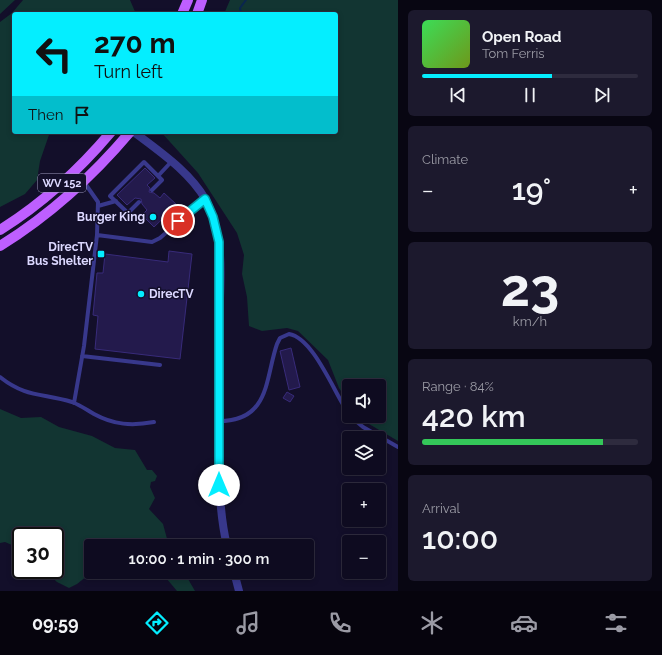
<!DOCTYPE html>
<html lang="en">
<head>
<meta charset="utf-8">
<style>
	body { margin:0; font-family:Raleway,sans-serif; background:#1c192d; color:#f1f3f6; height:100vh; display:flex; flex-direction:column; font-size:15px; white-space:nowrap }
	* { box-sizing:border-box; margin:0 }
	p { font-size:13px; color:#9b9ba5 }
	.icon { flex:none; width:22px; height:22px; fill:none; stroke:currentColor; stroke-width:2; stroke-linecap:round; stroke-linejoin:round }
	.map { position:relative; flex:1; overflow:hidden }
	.sheet { display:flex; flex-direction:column; gap:10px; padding:10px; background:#080612; width:264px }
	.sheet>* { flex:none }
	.banner { position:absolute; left:12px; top:12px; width:326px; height:122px; border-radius:4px; box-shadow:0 2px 6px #0003,0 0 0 1px #2e2b3e; background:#04eeff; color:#111; overflow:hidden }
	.controls { position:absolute; left:342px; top:379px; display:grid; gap:8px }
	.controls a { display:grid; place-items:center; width:44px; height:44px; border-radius:4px; background:#0e0b20; box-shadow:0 2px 6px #0003,0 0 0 1px #2e2b3e; font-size:20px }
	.speed { position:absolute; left:12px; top:527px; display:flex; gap:8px; font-size:20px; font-weight:700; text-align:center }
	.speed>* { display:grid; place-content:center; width:52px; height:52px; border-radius:50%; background:#0e0b20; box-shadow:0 2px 6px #0003,0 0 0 1px #2e2b3e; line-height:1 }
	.speed .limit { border:2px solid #111; border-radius:6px; background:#fff; color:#111 }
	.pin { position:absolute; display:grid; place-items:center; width:34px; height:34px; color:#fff; margin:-17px; border:2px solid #fff; border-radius:50%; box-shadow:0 1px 4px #0007 }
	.me { position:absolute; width:44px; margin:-22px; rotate:0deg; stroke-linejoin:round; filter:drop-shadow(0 0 3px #0008) }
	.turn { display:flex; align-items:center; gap:14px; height:84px; padding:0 16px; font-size:18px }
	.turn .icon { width:52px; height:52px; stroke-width:2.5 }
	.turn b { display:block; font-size:28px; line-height:34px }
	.then { display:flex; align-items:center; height:38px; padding:0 16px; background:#0003; gap:8px; font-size:15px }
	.big { font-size:30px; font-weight:600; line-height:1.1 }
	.sheet .widget { flex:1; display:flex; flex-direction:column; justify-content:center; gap:6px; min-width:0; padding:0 14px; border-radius:6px; background:#1c192d }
	.sheet .dial { align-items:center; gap:0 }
	.dial b { font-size:52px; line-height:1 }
	.song { display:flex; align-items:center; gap:12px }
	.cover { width:48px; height:48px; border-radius:6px; background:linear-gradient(135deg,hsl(130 70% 55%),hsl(80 70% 35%)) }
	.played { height:4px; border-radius:2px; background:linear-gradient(90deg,#04eeff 60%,#2e2b3e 60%) }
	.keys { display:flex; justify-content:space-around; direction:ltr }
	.heat { display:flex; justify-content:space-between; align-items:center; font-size:22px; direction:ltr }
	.charge { height:6px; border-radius:3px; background:linear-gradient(90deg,#34c759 84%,#2e2b3e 0) }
	.trip { position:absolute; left:84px; top:539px; width:230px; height:40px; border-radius:4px; background:#0e0b20; box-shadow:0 2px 6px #0003,0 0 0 1px #2e2b3e; font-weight:600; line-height:40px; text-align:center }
	.menu { display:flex; height:64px; justify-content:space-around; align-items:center; background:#06040d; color:#9b9ba5 }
	.menu .icon { width:28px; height:28px }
	.menu .active { color:#04eeff }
	.menu b { font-size:18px; color:#f1f3f6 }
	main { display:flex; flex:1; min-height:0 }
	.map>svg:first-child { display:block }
</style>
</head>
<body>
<main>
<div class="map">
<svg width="398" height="591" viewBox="0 0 398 591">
	<rect width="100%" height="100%" fill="#130f2a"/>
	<path fill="#123532" d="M0,0H15L0,14Z
		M23,0H130L136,14H14V132H50L40,161L37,180L25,194L0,207V22L12,13Z
		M230,0H398V441L369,424L361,416H379V386H349V403L339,388L328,360L298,331L287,328L262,331L249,326L247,297L242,274L244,255L237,233L198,173L161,132H336V14H224Z
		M0,409L21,418L41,417L59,427L92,436L115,448L135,450L147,470H152L157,476L155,481L151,482L150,487L155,498L149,509L163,524L169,546H91L92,572L77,584L69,588L57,582L44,570H55V536H21V549L5,542L0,543Z
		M161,572H184L195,591H177Z"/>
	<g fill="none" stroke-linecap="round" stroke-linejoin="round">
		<path stroke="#0a254f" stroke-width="2" d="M241,14L240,8L246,0
			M167,135L169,132"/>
	</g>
	<path fill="#231a4c" stroke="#382b7a" d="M145,168L155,178L147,185L150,188L149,192L154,193L160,198L164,193L177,205L154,227L142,215L147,210L142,204L141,199L135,198L127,205L117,195Z
		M169,251L192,254L180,359L95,349L98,316L93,315L97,273H103L105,254L168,262Z
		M291,348L300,387L289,390L280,351Z
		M287,392L294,396L290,402L283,398Z"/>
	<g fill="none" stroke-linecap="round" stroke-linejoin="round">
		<path stroke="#38388c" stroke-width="4" d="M158,176L172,161
			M139,202L128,213L110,196L144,162L162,180L152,190
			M98,206L116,201
			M97,235L152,242L160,238L205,199
			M82,356L160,365
			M0,377C26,398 44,393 72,402C80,405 87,410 94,414C114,425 132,426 154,422
			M74,403L84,346L97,235L98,202L84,182
			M350,416L363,427L398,447
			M219,421C270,421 265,379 277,344L280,338L289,334C314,338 335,395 349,414"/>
		<path stroke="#38388c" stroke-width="8" d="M134,132C160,152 189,171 206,200C226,238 220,284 219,325C219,365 219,404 219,444C219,478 219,512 227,546
			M234,572L239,591"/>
		<path stroke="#be5fff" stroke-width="10" d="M182,14L188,0
			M197,14L202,0
			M0,230C43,203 79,170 111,132
			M0,246C50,215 92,177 130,132"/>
	</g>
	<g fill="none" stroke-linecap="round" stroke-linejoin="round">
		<defs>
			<path id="route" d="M178,221L205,199L213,217L219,242V485"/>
		</defs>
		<use href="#route" stroke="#039ba6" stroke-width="10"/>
		<use href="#route" stroke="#04eeff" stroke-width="7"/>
	</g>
	<g fill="#04eeff" stroke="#130f2a" stroke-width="1.5">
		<circle cx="153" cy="217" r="4"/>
		<rect x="97" y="250" width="8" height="8" rx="2"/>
		<circle cx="141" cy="294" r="4"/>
	</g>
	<g text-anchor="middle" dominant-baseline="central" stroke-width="3" stroke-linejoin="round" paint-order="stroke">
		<rect fill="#130f2a" stroke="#a09cbf" stroke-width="1" x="38" y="174" width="48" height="18" rx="3"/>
		<g font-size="11" font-weight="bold" fill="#dcd8ff">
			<text x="62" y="183">WV 152</text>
		</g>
		<g font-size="12" font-weight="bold" fill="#dcd8ff" stroke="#130f2a" text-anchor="end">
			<text x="145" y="217">Burger King</text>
			<text x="93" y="247">DirecTV<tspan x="93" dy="14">Bus Shelter</tspan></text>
			<text x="149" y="294" text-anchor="start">DirecTV</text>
		</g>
	</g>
</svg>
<div class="controls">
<a><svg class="icon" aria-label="sound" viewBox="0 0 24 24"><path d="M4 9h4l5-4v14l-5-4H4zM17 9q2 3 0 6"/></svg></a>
<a><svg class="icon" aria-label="layers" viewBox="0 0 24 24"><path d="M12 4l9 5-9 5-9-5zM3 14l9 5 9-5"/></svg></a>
<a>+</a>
<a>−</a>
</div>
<div class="speed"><div class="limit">30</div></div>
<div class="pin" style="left:178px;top:221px;background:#d93025"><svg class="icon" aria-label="arrive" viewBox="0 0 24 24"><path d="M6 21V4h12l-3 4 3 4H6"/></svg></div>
<svg class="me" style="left:219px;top:485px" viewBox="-20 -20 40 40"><circle r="19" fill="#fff"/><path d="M0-13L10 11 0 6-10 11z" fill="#04eeff"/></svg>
<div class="trip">10:00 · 1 min · 300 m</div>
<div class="banner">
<div class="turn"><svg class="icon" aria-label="left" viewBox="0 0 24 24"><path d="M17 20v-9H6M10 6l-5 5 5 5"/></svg><div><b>270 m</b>Turn left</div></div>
<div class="then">Then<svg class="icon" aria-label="arrive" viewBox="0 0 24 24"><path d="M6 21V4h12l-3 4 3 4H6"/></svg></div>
</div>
</div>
<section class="sheet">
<div class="widget">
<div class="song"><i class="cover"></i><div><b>Open Road</b><p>Tom Ferris</p></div></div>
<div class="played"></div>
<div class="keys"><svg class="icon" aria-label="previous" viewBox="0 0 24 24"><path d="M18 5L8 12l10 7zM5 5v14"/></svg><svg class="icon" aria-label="pause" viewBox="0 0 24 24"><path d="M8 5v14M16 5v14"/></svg><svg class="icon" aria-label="next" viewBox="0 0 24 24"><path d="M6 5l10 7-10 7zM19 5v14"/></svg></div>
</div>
<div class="widget"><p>Climate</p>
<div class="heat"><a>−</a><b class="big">19°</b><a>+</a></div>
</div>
<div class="widget dial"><b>23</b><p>km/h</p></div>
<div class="widget"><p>Range · 84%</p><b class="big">420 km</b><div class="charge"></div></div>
<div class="widget"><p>Arrival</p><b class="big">10:00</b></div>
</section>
</main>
<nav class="menu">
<b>09:59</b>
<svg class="icon active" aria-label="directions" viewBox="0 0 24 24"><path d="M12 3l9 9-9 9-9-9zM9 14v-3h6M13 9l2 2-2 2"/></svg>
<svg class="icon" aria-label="music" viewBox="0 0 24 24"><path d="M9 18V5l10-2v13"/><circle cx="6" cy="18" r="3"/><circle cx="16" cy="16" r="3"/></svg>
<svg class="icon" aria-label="phone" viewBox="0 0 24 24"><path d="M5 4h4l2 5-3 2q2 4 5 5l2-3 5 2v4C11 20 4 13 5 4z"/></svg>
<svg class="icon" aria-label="climate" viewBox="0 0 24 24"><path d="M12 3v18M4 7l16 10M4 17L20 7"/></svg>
<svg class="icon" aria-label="car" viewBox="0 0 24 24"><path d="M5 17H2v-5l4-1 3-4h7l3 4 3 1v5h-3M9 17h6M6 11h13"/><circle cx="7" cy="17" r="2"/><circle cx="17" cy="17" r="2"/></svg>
<svg class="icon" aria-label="filters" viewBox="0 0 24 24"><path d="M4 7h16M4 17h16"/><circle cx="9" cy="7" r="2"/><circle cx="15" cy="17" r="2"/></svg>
</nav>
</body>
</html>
